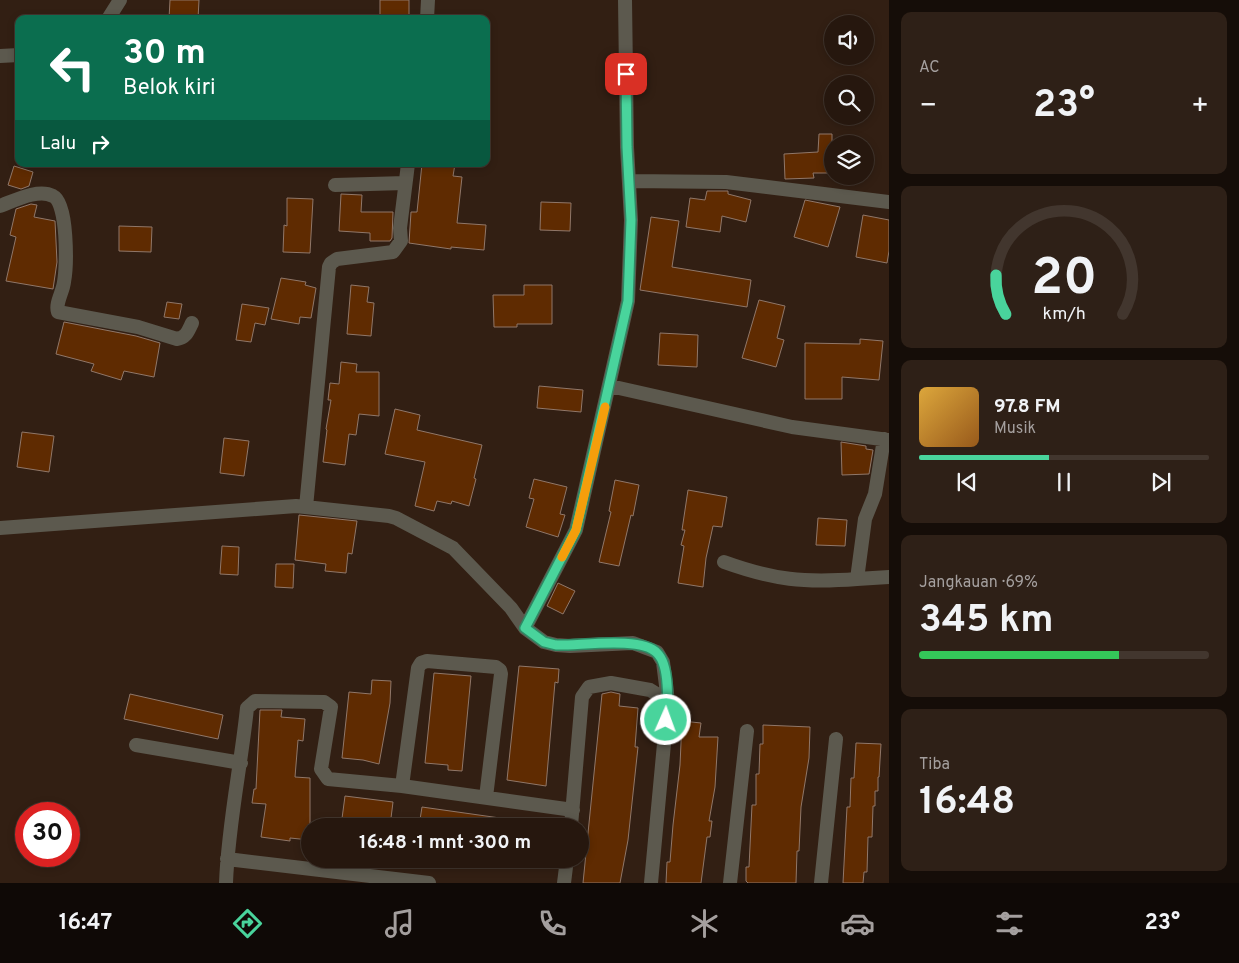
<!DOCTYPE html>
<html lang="id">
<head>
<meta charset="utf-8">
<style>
	body { margin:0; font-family:Overpass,sans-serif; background:#2e2017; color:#f1f3f6; height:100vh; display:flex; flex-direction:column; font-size:19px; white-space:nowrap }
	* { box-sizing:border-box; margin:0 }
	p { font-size:16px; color:#a49f9e }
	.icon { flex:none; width:28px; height:28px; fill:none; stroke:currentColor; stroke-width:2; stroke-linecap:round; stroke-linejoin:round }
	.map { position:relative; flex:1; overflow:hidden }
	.drawer { display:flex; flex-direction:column; gap:12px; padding:12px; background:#150d08; width:350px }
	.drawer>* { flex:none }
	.top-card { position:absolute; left:15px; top:15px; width:475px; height:152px; border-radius:10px; box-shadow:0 2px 8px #0003,0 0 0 1px #42362e; background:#0b6e4f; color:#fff; overflow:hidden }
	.controls { position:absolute; left:824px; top:15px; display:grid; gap:10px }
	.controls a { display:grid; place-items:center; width:50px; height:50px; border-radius:50%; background:#26170e; box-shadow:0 2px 8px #0003,0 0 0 1px #42362e; font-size:25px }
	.speed { position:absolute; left:15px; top:802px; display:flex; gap:10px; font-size:25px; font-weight:700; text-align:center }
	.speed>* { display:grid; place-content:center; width:65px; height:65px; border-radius:50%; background:#26170e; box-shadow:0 2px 8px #0003,0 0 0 1px #42362e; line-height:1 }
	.speed .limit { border:8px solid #d22; background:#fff; color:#111 }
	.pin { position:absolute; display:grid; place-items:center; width:42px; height:42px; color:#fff; margin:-21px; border-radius:10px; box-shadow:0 2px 8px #0006 }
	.me { position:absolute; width:55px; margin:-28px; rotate:2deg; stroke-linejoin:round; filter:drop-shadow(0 0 4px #0008) }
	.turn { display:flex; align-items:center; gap:18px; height:105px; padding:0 25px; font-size:22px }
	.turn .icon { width:65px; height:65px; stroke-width:2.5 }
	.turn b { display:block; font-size:35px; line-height:42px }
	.then { display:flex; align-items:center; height:48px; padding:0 25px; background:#0003; gap:10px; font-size:19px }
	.big { font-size:38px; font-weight:700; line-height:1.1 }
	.drawer .tile { flex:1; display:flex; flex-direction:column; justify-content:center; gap:8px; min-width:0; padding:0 18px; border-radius:10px; background:#2e2017 }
	.drawer .dial { align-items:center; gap:0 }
	.dial svg { height:130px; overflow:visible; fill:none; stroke:#42362e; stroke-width:7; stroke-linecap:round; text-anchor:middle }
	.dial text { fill:#f1f3f6; stroke:none }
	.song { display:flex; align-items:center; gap:15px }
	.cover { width:60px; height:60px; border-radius:8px; background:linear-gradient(135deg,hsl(40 70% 55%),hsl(30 70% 35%)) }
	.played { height:5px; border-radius:2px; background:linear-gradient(90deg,#49d49c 45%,#42362e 45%) }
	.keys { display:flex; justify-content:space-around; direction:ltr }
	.heat { display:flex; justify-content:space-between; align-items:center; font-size:28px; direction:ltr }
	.charge { height:8px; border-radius:4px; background:linear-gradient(90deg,#34c759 69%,#42362e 0) }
	.trip { position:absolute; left:301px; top:818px; width:288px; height:50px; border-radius:25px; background:#26170e; box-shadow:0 2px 8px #0003,0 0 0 1px #42362e; font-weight:700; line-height:50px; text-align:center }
	.tabs { display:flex; height:80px; justify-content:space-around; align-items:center; background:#0f0906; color:#a49f9e }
	.tabs .icon { width:35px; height:35px }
	.tabs .active { color:#49d49c }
	.tabs b { font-size:22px; color:#f1f3f6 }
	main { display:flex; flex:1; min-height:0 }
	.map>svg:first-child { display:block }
</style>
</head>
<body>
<main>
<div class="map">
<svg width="889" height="883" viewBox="0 0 889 883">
	<rect width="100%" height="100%" fill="#321f13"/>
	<path fill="#5f2b01" stroke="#907769" d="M170,0H199L198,19H169Z
		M380,0H409V19H380Z
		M819,134H832V173H813L814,178L785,179L784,154L818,152Z
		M422,164H455L453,176L462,177L457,223L486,225L484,250L451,247V249L409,243L411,212H417Z
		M14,166L33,172L29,186L21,189L8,185Z
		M707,191H728V194L751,200L746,222L722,216L720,232L686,227L690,198L705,200Z
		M341,194L362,195L361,212H393L392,238L390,241H370V233L339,231Z
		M287,198L313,199L310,253L283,252L284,225L287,226Z
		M805,200L840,207L828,247L794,237Z
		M541,202L571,203L570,231L540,230Z
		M31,204L37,205L34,217L55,221L57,262L53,289L6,281L16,237L10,235L16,209Z
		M863,215L889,220V251L887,263L856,257Z
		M651,217L679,221L672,267L751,280L747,307L640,290Z
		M119,226L152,227L151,252L119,251Z
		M281,278L306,282L305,285L316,288L311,318L300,317L299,324L271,319Z
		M351,285L369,287L367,302L374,303L371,336L347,334Z
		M524,285H552V324H517V327H494L493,295H524Z
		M759,300L785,306L777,338L784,340L776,367L742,358Z
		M167,302L182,304L179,319L164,317Z
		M242,304L269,308L265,325L255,323L251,342L236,340Z
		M64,322L136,336L160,343L154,377L124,371L121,380L91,371L94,364L56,354Z
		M660,333L698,335L697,367L658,365Z
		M860,339L883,341L879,380L842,377V399H805V343L860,344Z
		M341,362L357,364L356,372H379V416L359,414L356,435L349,434L345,465L323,462L327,430L326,429L331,400H328L330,383L339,384Z
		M539,386L583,390L581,412L537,408Z
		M395,409L420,415L417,430L482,445L474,478L476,479L469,506L452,501L451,504L437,501L434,511L415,506L425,462L385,454Z
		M22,432L54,436L49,472L17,467Z
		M224,438L249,441L244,476L220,473Z
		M841,442L866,446V449L873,450L869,474L842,475Z
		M534,479L567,487L560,514L565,515L558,537L526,527L534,499L529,498Z
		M615,480L639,485L633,516L631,515L619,566L599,562L611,512L609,511Z
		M688,490L727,497L722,527L713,526L706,558L703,587L678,583L684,546L681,545L685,530H682Z
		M299,515L357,521L352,554L348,553L346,573L325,571L326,564L295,560Z
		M818,518L847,520L845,546L816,545Z
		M222,546L239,547L238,575L220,574Z
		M276,564H294L293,588L275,587Z
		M558,583L575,591L563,614L547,606Z
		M519,666L559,669L558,683L555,682L546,786L507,780Z
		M434,673L471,676L462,771L448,770V765L425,763Z
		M372,680L391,681L390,703L379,764L363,760L342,758L349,692L371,694Z
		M611,692L620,694L619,706L638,708L635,747H638L628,840L620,883H583L602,694Z
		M130,694L223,715L218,739L124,719Z
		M260,710H282L281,717L305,719L303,741L298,740L295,777L310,778V840L290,838V841L261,837L266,804L252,803L254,789H256Z
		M682,721L701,723L699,737H718L715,787L709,821H712L710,837H707L701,883H666L667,862H670L673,825L680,765Z
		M763,725L810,727L809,758L801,807L799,851H797L796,883H748L746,881V867H749L752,805H756V774H759L760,744H763Z
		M856,743L881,744L879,777H878V791H875V806H873L872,837H868L867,872H864L863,883H843L847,807H850L851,778H854Z
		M345,796L393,802L390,826H341Z
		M422,807L500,818V826H419Z"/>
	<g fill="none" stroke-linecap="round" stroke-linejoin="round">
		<path stroke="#5c594e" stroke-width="14" d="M108,19L120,0
			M427,19L428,0
			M0,56L19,55
			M629,181L726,182L889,202
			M335,185L405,183
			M0,206C14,201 38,188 53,196C68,203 67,266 64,282C63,292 55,303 58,312L138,327L177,339C186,338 188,331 192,323
			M610,386L792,427L889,440
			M884,439L875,494L865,519L857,579L889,577
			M306,507L329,267L331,263L337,259L393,252L401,241L400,228L408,164
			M0,528L296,506L389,516L396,518L453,548L511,608L525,628L544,642L556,645L570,646L633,643L657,652L663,662L668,701L651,883
			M724,562C774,580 804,583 857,579
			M525,628L576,530L628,301L631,220L627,147L625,0
			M136,745L241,763
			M402,786L418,668L421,663L427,661L496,667L500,670L501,674L486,797
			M571,826L582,697L589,687L611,683L650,690L668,701
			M227,859L429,883
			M226,883C228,825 241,766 247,708L255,701L324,702L331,707L321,769L328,779L402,786L573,810
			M564,883L567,859
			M730,883L747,731
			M821,883L836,739"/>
	</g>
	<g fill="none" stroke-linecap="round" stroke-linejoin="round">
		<defs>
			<path id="route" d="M626,74L627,147L631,220L628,301L576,530L525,628L544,642L556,645C579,646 641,636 657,653C670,665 668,704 666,720"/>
		</defs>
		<use href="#route" stroke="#2f8a65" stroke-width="12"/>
		<use href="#route" stroke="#49d49c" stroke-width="9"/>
		<path stroke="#f59e0b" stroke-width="9" d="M562,557L576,530L605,407"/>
	</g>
</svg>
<div class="controls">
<a><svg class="icon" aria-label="sound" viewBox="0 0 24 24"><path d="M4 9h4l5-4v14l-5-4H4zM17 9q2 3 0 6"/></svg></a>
<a><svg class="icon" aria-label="search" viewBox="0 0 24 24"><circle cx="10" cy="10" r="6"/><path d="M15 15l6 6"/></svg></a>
<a><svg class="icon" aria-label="layers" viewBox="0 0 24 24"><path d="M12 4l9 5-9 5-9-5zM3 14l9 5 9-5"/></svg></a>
</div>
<div class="speed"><div class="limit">30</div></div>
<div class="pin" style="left:626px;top:74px;background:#d93025"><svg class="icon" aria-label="arrive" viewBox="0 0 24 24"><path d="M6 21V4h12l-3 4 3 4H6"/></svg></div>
<svg class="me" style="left:666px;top:720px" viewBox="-20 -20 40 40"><circle r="17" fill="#49d49c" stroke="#fff" stroke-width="3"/><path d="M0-11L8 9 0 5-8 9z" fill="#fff"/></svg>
<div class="trip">16:48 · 1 mnt · 300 m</div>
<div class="top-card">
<div class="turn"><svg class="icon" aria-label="left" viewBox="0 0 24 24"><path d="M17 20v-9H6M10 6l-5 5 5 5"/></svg><div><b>30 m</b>Belok kiri</div></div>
<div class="then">Lalu<svg class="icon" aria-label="right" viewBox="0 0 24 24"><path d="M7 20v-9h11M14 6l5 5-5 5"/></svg></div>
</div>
</div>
<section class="drawer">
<div class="tile"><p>AC</p>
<div class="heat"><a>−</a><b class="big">23°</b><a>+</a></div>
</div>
<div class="tile dial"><svg viewBox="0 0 100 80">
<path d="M14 69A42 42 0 1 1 86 69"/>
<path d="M14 69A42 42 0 0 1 8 45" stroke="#49d49c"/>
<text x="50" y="56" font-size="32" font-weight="700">20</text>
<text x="50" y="72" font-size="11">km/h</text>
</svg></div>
<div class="tile">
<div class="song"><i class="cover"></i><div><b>97.8 FM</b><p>Musik</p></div></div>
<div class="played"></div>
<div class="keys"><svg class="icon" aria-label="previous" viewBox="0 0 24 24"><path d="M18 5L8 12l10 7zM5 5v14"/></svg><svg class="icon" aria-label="pause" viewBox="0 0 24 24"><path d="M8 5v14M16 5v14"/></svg><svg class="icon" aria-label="next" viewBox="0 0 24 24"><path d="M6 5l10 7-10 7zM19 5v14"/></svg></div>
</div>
<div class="tile"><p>Jangkauan · 69%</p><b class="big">345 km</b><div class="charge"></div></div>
<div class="tile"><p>Tiba</p><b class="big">16:48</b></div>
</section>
</main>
<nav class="tabs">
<b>16:47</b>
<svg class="icon active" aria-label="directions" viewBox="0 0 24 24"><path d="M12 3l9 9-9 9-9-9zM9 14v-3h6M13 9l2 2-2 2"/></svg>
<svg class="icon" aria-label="music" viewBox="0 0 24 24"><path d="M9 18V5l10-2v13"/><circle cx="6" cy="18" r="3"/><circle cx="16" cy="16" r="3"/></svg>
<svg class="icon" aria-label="phone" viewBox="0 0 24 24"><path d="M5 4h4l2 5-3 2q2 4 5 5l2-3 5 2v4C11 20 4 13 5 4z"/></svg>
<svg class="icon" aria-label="climate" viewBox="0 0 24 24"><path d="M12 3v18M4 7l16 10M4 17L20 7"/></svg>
<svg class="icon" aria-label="car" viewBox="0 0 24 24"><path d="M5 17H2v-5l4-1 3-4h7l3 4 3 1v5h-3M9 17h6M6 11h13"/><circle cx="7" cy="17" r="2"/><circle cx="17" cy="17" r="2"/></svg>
<svg class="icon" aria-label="filters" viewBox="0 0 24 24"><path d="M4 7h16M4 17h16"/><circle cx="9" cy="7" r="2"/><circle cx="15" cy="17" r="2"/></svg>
<b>23°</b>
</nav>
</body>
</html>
